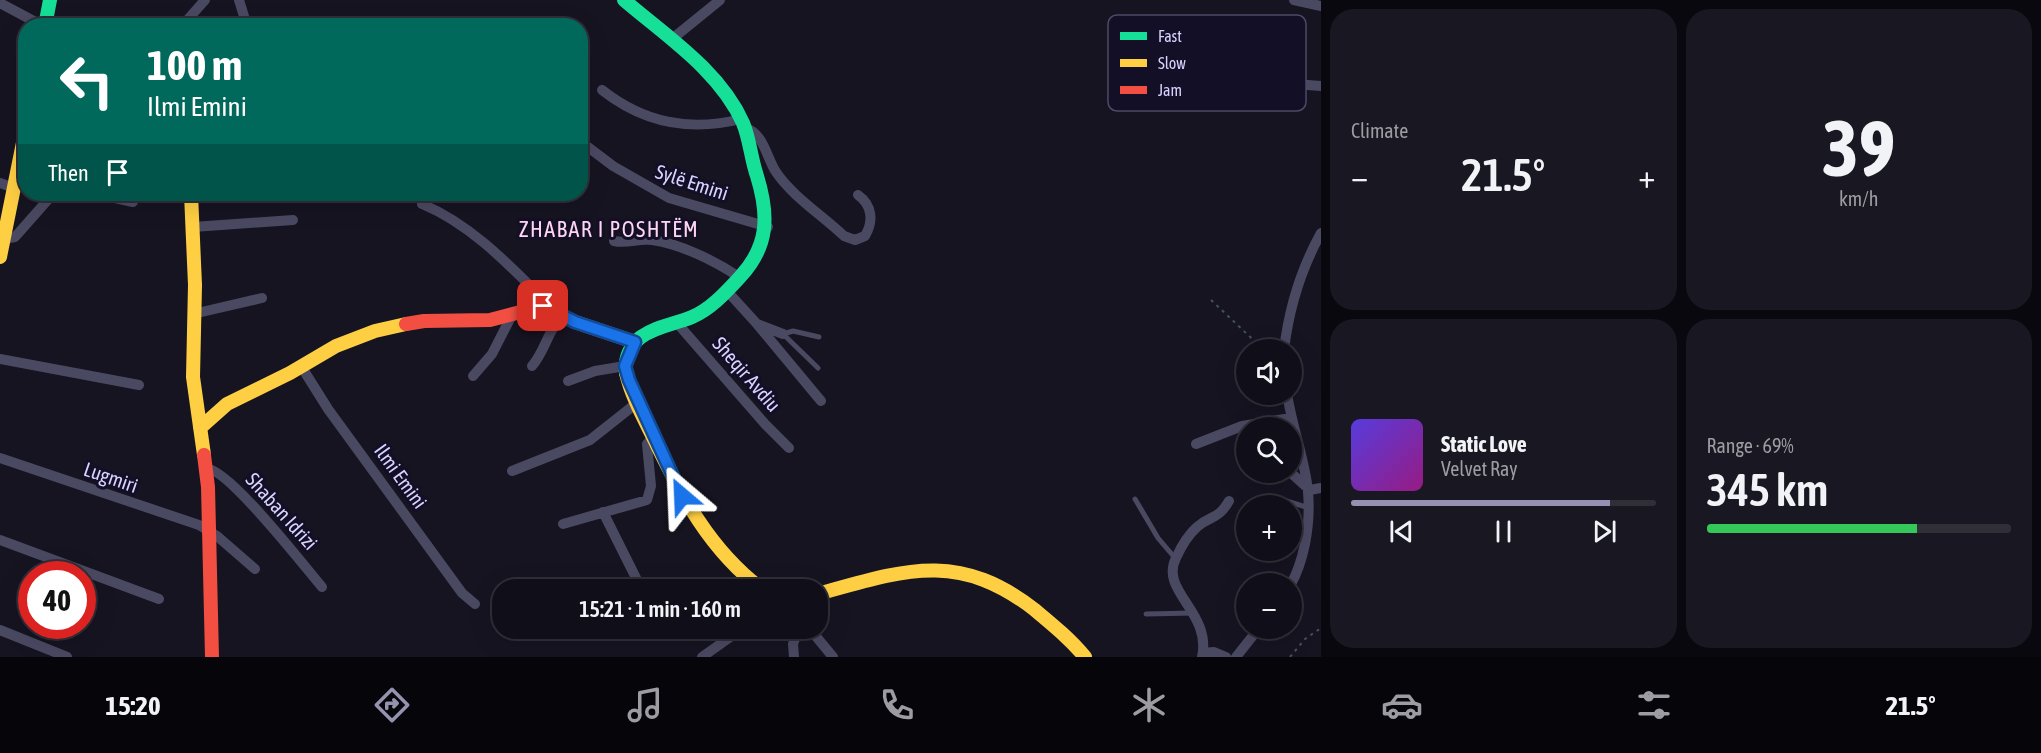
<!DOCTYPE html>
<html lang="en">
<head>
<meta charset="utf-8">
<style>
	body { margin:0; font-family:"Asap Condensed",sans-serif; background:#191822; color:#f1f3f6; height:100vh; display:flex; flex-direction:column; font-size:22px; white-space:nowrap }
	* { box-sizing:border-box; margin:0 }
	p { font-size:20px; color:#9c9ca2 }
	.icon { flex:none; width:33px; height:33px; fill:none; stroke:currentColor; stroke-width:2; stroke-linecap:round; stroke-linejoin:round }
	.map { position:relative; flex:1; overflow:hidden }
	.sheet { display:flex; flex-direction:column; gap:9px; padding:9px; background:#09080e; width:720px }
	.sheet>* { flex:none }
	.guide { position:absolute; left:18px; top:18px; width:570px; height:183px; border-radius:24px; box-shadow:0 6px 24px #0002,0 0 0 2px #302f38; background:#00695c; color:#fff; overflow:hidden }
	.fabs { position:absolute; left:1236px; top:339px; display:grid; gap:12px }
	.fabs a { display:grid; place-items:center; width:66px; height:66px; border-radius:50%; background:#100f19; box-shadow:0 6px 24px #0002,0 0 0 2px #302f38; font-size:30px }
	.speed { position:absolute; left:18px; top:561px; display:flex; gap:12px; font-size:30px; font-weight:700; text-align:center }
	.speed>* { display:grid; place-content:center; width:78px; height:78px; border-radius:50%; background:#100f19; box-shadow:0 6px 24px #0002,0 0 0 2px #302f38; line-height:1 }
	.speed .limit { border:9px solid #d22; background:#fff; color:#111 }
	.pin { position:absolute; display:grid; place-items:center; width:51px; height:51px; color:#fff; margin:-26px; border-radius:12px; box-shadow:0 3px 9px #0006 }
	.me { position:absolute; width:66px; margin:-33px; rotate:334deg; stroke-linejoin:round; filter:drop-shadow(0 0 4px #0008) }
	.turn { display:flex; align-items:center; gap:21px; height:126px; padding:0 30px; font-size:27px }
	.turn .icon { width:78px; height:78px; stroke-width:2.5 }
	.turn b { display:block; font-size:42px; line-height:51px }
	.then { display:flex; align-items:center; height:57px; padding:0 30px; background:#0003; gap:12px; font-size:22px }
	.big { font-size:45px; font-weight:600; line-height:1.1 }
	.sheet .tile { flex:1; display:flex; flex-direction:column; justify-content:center; gap:9px; min-width:0; padding:0 21px; border-radius:24px; background:#191822 }
	.sheet .dial { align-items:center; gap:0 }
	.dial b { font-size:78px; line-height:1 }
	.song { display:flex; align-items:center; gap:18px }
	.cover { width:72px; height:72px; border-radius:9px; background:linear-gradient(135deg,hsl(250 70% 55%),hsl(310 70% 35%)) }
	.played { height:6px; border-radius:3px; background:linear-gradient(90deg,#9591b1 85%,#302f38 85%) }
	.keys { display:flex; justify-content:space-around; direction:ltr }
	.heat { display:flex; justify-content:space-between; align-items:center; font-size:33px; direction:ltr }
	.charge { height:9px; border-radius:4px; background:linear-gradient(90deg,#34c759 69%,#302f38 0) }
	.sheet .tiles { flex:1; display:grid; gap:9px; grid-template-columns:repeat(2,1fr) }
	.trip { position:absolute; left:492px; top:579px; width:336px; height:60px; border-radius:24px; background:#100f19; box-shadow:0 6px 24px #0002,0 0 0 2px #302f38; font-weight:600; line-height:60px; text-align:center }
	.menu { display:flex; height:96px; justify-content:space-around; align-items:center; background:#06060a; color:#9c9ca2 }
	.menu .icon { width:42px; height:42px }
	.menu .on { color:#9591b1 }
	.menu b { font-size:27px; color:#f1f3f6 }
	main { display:flex; flex:1; min-height:0 }
	.map>svg:first-child { display:block }
</style>
</head>
<body>
<main>
<div class="map">
<svg width="1321" height="657" viewBox="0 0 1321 657">
	<rect width="100%" height="100%" fill="#161421"/>
	<g fill="none" stroke-linecap="round" stroke-linejoin="round">
		<path stroke="#44505f" stroke-width="2" stroke-dasharray="3 4.5" stroke-linecap="butt" d="M1211,300L1264,350
			M1290,657L1305,639L1321,628"/>
		<path stroke="#4a4962" stroke-width="5" d="M783,334L818,368
			M783,334L793,331L819,337
			M1277,498L1309,508
			M1135,499L1158,538L1175,558
			M1146,614L1193,613"/>
		<path stroke="#4a4962" stroke-width="10" d="M239,0L247,26
			M1294,0L1321,6
			M0,3L43,26
			M182,26L205,0
			M672,39L720,0
			M602,90C644,123 689,132 741,119
			M1113,95L1119,93L1146,65L1159,63L1216,85L1268,90L1295,84L1321,86
			M745,128C764,133 766,157 776,172C793,197 822,215 844,236L855,240L865,236C874,221 872,205 858,195
			M580,141L613,166L669,198L768,227
			M0,183L14,188
			M97,194L133,202
			M422,204C473,225 513,269 552,308
			M193,227L293,220
			M4,239L15,237L53,194
			M614,241C628,244 638,238 652,240C681,244 715,261 739,277
			M727,291L757,324L783,334
			M193,314L262,298
			M677,323L765,424L789,448
			M757,324L821,401
			M1284,350C1289,308 1301,269 1321,233
			M0,359L139,385
			M301,366L328,409L462,593L475,604
			M532,366C545,351 547,333 561,316
			M473,376L492,354L513,313
			M568,381L595,371L625,366
			M1287,394C1297,453 1317,482 1305,544C1302,558 1298,572 1291,584
			M1196,444L1242,426L1291,418
			M0,458L199,525L217,536L255,569
			M207,469C228,468 305,567 322,587
			M512,471L590,440L638,402
			M1290,472L1310,490L1321,488
			M603,512L642,590
			M563,524L647,500L651,486L647,444L654,436
			M0,540L159,599
			M809,628L833,657
			M0,630L67,657
			M576,631L588,628
			M1203,653L1214,652L1226,657
			M702,657L743,628
			M794,657L793,644L799,628
			M1202,657C1212,612 1159,591 1176,558C1181,547 1189,534 1197,527C1212,514 1217,521 1229,501
			M1236,657L1259,628"/>
		<path stroke="#16e098" stroke-width="14" d="M624,0C666,36 720,71 743,123C750,140 751,159 757,176C769,215 769,246 740,277C726,292 711,309 692,317C675,324 656,326 641,337C630,345 624,359 626,373
			M45,26L50,0"/>
		<path stroke="#ffcf43" stroke-width="14" d="M191,194L195,285L193,377L204,455
			M0,257L26,128
			M626,373C631,395 643,417 653,437C681,495 710,551 763,590
			M200,428L227,404L290,373L336,346L375,331L406,324
			M818,594C904,570 958,550 1035,610C1053,625 1070,639 1085,657"/>
		<path stroke="#f24e42" stroke-width="14" d="M406,324L424,321L490,320L543,306L575,322L635,342
			M204,455L208,487L212,657"/>
	</g>
	<g fill="none" stroke-linecap="round" stroke-linejoin="round">
		<defs>
			<path id="route" d="M543,306L575,322L635,342L625,366L629,380L682,496"/>
		</defs>
		<use href="#route" stroke="#114b97" stroke-width="15"/>
		<use href="#route" stroke="#1a73e8" stroke-width="10"/>
	</g>
	<g text-anchor="middle" dominant-baseline="central" stroke-width="6" stroke-linejoin="round" paint-order="stroke">
		<g font-size="20" fill="#d9d4ff" stroke="#130f26">
			<text transform="translate(692 182) rotate(18)">Sylë Emini</text>
			<text transform="translate(747 374) rotate(49)">Sheqir Avdiu</text>
			<text transform="translate(401 476) rotate(54)">Ilmi Emini</text>
			<text transform="translate(111 477) rotate(19)">Lugmiri</text>
			<text transform="translate(282 511) rotate(48)">Shaban Idrizi</text>
		</g>
		<g font-size="22" letter-spacing="1.5" fill="#ffd6f0" stroke="#130f26">
			<text x="609" y="229">ZHABAR I POSHTËM</text>
		</g>
	</g>
	<rect x="1108" y="15" width="198" height="96" rx="9" fill="#130f26" stroke="#4e4a67" stroke-width="1.5"/>
	<rect x="1120" y="32" width="27" height="8" fill="#16e098"/>
	<rect x="1120" y="59" width="27" height="8" fill="#ffcf43"/>
	<rect x="1120" y="86" width="27" height="8" fill="#f24e42"/>
	<g font-size="16" fill="#d9d4ff">
		<text x="1158" y="42">Fast</text>
		<text x="1158" y="69">Slow</text>
		<text x="1158" y="96">Jam</text>
	</g>
</svg>
<div class="fabs">
<a><svg class="icon" aria-label="sound" viewBox="0 0 24 24"><path d="M4 9h4l5-4v14l-5-4H4zM17 9q2 3 0 6"/></svg></a>
<a><svg class="icon" aria-label="search" viewBox="0 0 24 24"><circle cx="10" cy="10" r="6"/><path d="M15 15l6 6"/></svg></a>
<a>+</a>
<a>−</a>
</div>
<div class="speed"><div class="limit">40</div></div>
<div class="pin" style="left:543px;top:306px;background:#d93025"><svg class="icon" aria-label="arrive" viewBox="0 0 24 24"><path d="M6 21V4h12l-3 4 3 4H6"/></svg></div>
<svg class="me" style="left:682px;top:496px" viewBox="-20 -20 40 40"><path d="M0-17L14 15 0 8-14 15z" fill="#1a73e8" stroke="#fff" stroke-width="4"/></svg>
<div class="trip">15:21 · 1 min · 160 m</div>
<div class="guide">
<div class="turn"><svg class="icon" aria-label="left" viewBox="0 0 24 24"><path d="M17 20v-9H6M10 6l-5 5 5 5"/></svg><div><b>100 m</b>Ilmi Emini</div></div>
<div class="then">Then<svg class="icon" aria-label="arrive" viewBox="0 0 24 24"><path d="M6 21V4h12l-3 4 3 4H6"/></svg></div>
</div>
</div>
<section class="sheet">
<div class="tiles">
<div class="tile"><p>Climate</p>
<div class="heat"><a>−</a><b class="big">21.5°</b><a>+</a></div>
</div>
<div class="tile dial"><b>39</b><p>km/h</p></div>
<div class="tile">
<div class="song"><i class="cover"></i><div><b>Static Love</b><p>Velvet Ray</p></div></div>
<div class="played"></div>
<div class="keys"><svg class="icon" aria-label="previous" viewBox="0 0 24 24"><path d="M18 5L8 12l10 7zM5 5v14"/></svg><svg class="icon" aria-label="pause" viewBox="0 0 24 24"><path d="M8 5v14M16 5v14"/></svg><svg class="icon" aria-label="next" viewBox="0 0 24 24"><path d="M6 5l10 7-10 7zM19 5v14"/></svg></div>
</div>
<div class="tile"><p>Range · 69%</p><b class="big">345 km</b><div class="charge"></div></div>
</div>
</section>
</main>
<nav class="menu">
<b>15:20</b>
<svg class="icon on" aria-label="directions" viewBox="0 0 24 24"><path d="M12 3l9 9-9 9-9-9zM9 14v-3h6M13 9l2 2-2 2"/></svg>
<svg class="icon" aria-label="music" viewBox="0 0 24 24"><path d="M9 18V5l10-2v13"/><circle cx="6" cy="18" r="3"/><circle cx="16" cy="16" r="3"/></svg>
<svg class="icon" aria-label="phone" viewBox="0 0 24 24"><path d="M5 4h4l2 5-3 2q2 4 5 5l2-3 5 2v4C11 20 4 13 5 4z"/></svg>
<svg class="icon" aria-label="climate" viewBox="0 0 24 24"><path d="M12 3v18M4 7l16 10M4 17L20 7"/></svg>
<svg class="icon" aria-label="car" viewBox="0 0 24 24"><path d="M5 17H2v-5l4-1 3-4h7l3 4 3 1v5h-3M9 17h6M6 11h13"/><circle cx="7" cy="17" r="2"/><circle cx="17" cy="17" r="2"/></svg>
<svg class="icon" aria-label="filters" viewBox="0 0 24 24"><path d="M4 7h16M4 17h16"/><circle cx="9" cy="7" r="2"/><circle cx="15" cy="17" r="2"/></svg>
<b>21.5°</b>
</nav>
</body>
</html>
